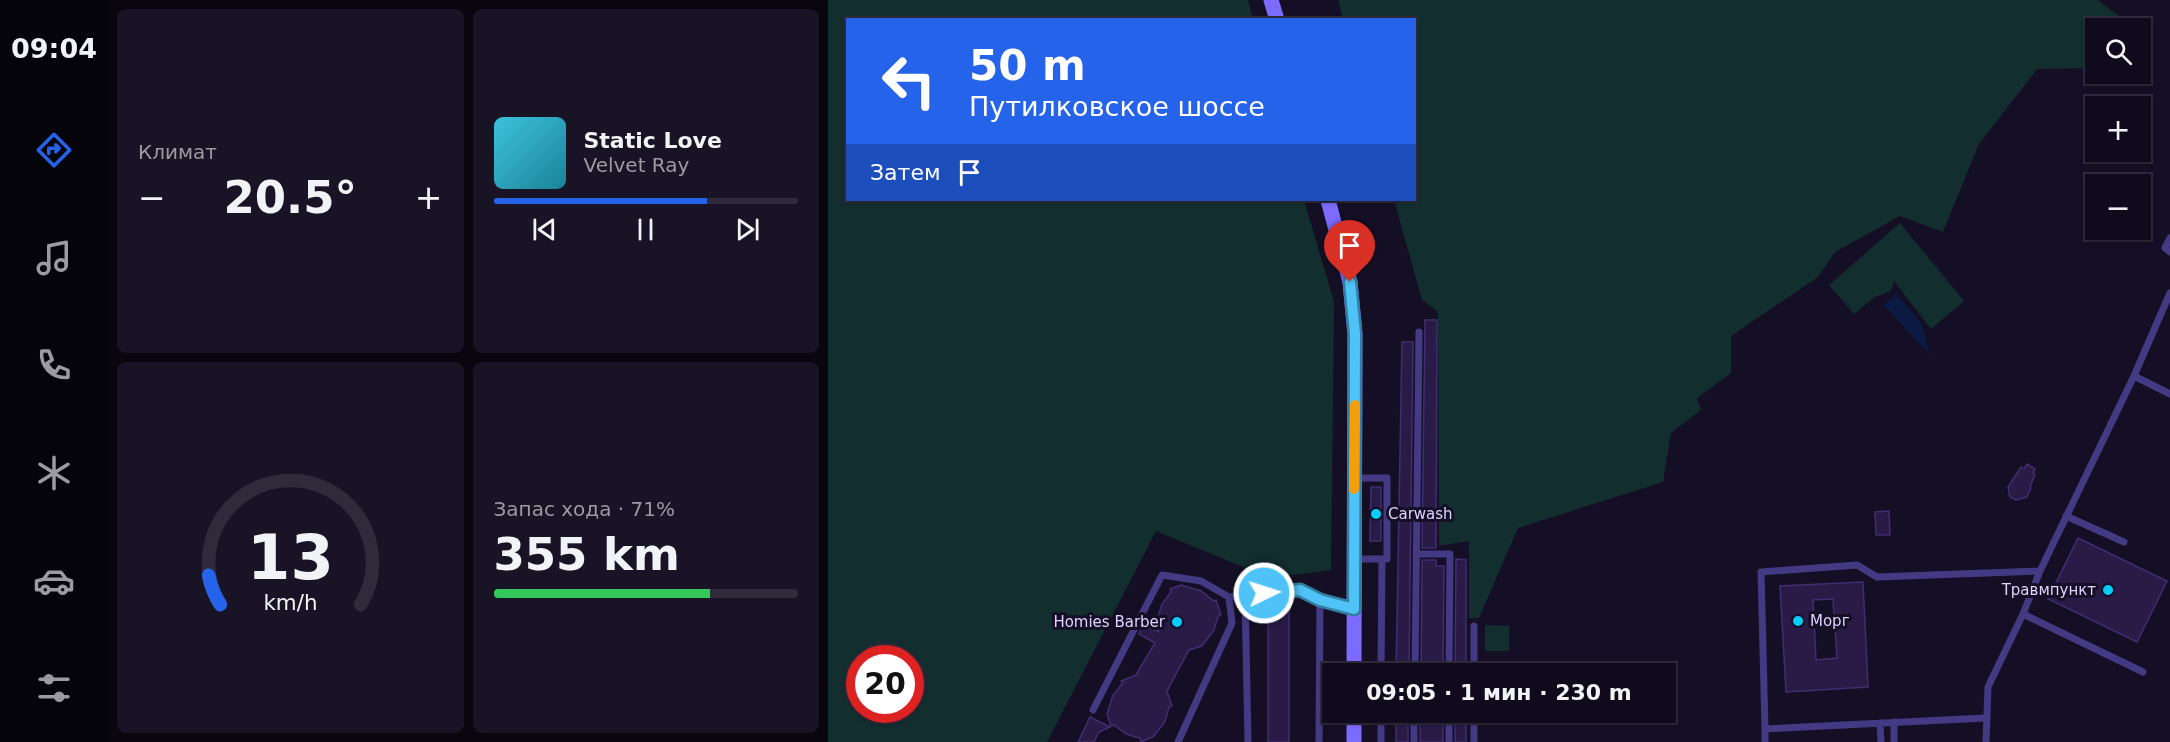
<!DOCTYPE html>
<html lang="ru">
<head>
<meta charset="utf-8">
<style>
	body { margin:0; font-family:"DejaVu Sans",sans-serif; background:#191425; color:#f1f3f6; height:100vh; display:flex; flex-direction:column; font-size:22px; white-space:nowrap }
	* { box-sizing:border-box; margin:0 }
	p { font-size:20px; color:#9c9ba3 }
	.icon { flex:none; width:33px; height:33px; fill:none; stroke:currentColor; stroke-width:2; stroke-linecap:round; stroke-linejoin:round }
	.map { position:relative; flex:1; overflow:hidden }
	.sheet { display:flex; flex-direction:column; gap:9px; padding:9px; background:#09060f; width:720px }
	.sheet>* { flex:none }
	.hud { position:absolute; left:18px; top:18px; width:570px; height:183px; border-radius:0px; box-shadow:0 2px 4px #0004,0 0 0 2px #302b3b; background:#2563eb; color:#fff; overflow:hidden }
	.controls { position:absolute; left:1257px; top:18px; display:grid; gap:12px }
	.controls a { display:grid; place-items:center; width:66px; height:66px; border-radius:0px; background:#100b1c; box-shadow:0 2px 4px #0004,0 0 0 2px #302b3b; font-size:30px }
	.speed { position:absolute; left:18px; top:645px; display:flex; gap:12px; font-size:30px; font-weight:700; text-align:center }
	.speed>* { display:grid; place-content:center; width:78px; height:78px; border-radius:50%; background:#100b1c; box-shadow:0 2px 4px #0004,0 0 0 2px #302b3b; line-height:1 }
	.speed .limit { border:9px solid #d22; background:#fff; color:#111 }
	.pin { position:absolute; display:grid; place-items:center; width:51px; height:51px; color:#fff; margin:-62px -26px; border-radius:50% 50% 50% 0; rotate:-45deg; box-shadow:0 0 6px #0007 }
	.pin .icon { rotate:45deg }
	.me { position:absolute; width:66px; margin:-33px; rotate:86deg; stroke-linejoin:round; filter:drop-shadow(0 0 4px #0008) }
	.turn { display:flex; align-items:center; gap:21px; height:126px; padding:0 24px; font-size:27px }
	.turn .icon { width:78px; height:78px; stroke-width:2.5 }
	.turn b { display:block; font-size:42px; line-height:51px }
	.then { display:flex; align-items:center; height:57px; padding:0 24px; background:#0003; gap:12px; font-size:22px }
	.big { font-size:45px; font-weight:700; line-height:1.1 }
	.sheet .card { flex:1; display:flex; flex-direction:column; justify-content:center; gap:9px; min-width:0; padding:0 21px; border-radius:9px; background:#191425 }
	.sheet .dial { align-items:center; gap:0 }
	.dial svg { height:156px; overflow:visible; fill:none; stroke:#302b3b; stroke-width:7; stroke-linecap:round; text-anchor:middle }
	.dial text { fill:#f1f3f6; stroke:none }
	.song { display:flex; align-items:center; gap:18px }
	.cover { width:72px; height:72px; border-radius:9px; background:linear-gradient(135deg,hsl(190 70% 55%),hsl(190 70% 35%)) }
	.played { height:6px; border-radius:3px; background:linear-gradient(90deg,#2563eb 70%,#302b3b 70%) }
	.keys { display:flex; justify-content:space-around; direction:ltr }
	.heat { display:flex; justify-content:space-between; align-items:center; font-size:33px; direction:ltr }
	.charge { height:9px; border-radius:4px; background:linear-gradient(90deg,#34c759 71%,#302b3b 0) }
	.sheet .tiles { flex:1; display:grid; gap:9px; grid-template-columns:repeat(2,1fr) }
	.trip { position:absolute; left:494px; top:663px; width:354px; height:60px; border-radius:0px; background:#100b1c; box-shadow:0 2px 4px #0004,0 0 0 2px #302b3b; font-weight:700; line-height:60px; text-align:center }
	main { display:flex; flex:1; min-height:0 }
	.dock { display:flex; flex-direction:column; width:108px; justify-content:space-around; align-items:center; background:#06040b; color:#9c9ba3 }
	.dock .icon { width:42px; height:42px }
	.dock .on { color:#2563eb }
	.dock b { font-size:27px; color:#f1f3f6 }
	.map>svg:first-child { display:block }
</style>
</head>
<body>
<main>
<nav class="dock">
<b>09:04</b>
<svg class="icon on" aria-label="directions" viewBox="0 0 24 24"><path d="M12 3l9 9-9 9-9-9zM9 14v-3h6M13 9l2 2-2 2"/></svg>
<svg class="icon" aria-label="music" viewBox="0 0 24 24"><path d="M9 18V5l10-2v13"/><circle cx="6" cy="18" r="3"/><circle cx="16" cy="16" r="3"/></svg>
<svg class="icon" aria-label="phone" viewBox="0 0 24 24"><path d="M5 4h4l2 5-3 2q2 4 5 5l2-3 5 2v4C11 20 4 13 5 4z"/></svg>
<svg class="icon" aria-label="climate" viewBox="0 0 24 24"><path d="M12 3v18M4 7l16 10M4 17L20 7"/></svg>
<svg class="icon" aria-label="car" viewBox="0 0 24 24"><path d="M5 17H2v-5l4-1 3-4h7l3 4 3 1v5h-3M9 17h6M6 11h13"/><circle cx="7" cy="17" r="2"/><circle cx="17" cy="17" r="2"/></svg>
<svg class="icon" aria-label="filters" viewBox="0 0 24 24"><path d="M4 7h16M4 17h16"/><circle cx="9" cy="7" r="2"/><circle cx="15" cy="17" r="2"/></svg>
</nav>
<section class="sheet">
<div class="tiles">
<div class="card"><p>Климат</p>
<div class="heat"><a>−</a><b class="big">20.5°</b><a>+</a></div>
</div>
<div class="card">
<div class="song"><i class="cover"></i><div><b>Static Love</b><p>Velvet Ray</p></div></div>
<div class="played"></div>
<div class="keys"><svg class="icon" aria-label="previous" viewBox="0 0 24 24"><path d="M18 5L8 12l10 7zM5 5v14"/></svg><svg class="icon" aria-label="pause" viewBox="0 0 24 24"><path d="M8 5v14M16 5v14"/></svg><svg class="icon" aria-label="next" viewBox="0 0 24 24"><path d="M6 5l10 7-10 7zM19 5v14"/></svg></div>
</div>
<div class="card dial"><svg viewBox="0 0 100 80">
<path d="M14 69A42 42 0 1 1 86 69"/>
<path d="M14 69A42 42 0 0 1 8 54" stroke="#2563eb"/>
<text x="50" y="56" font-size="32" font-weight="700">13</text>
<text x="50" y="72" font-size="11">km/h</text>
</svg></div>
<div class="card"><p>Запас хода · 71%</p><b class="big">355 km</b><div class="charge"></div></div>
</div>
</section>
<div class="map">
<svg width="1342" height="742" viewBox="0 0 1342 742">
	<rect width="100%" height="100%" fill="#150f25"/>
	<path fill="#122e2f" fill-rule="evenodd" d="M0,0H420L425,19L20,20V200H476L506,302L503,570L442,578L328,531L219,742H0ZM32,658H82V710H32Z
		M510,0H1270L1301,24L1298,28H1268L1267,68L1209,69L1151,144L1115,232L1072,216L1007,252L990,277L903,336V373L869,398L873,410L843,433L835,482L690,528L651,618H641V541L611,546L610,312L594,300L566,200H586V20L515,19Z
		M1072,223L1136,301L1103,329L1066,281L1063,291L1047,297L1026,314L1001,285Z
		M657,625L681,626V651H657Z"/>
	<path fill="#0a1a43" d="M1068,294L1094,324L1101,354L1056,305Z"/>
	<path fill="#281b46" stroke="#412d72" stroke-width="1.5" fill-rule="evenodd" d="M597,320H609L608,548H594Z
		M574,342H585L581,674H568Z
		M1199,464L1207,469L1205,473L1207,474L1202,487L1203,488L1199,497L1188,500L1182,497L1180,487L1193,467L1196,469Z
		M543,487H553V541H542Z
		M1061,511L1062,535H1048L1047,512Z
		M1250,538L1339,581L1309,642L1220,599Z
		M628,559L638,560V674H627Z
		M594,560H608V566H616L615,674H593Z
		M1035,582L1040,687L958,692L952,586ZM1005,599L1009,658L988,660L985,600Z
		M353,585L373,591L386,601L388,600L393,615L390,616L386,630L374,646L361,650L339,691L344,706L341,707L337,722L325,737L313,742L312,738L298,734L286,725L283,726L279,714L285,695L295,683L293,681L308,675L327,643L311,634L315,625L331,632L328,623L334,604L343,592L342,589Z
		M440,606H461V742H440Z
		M568,712H580V742H568Z
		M592,712H615V742H592Z
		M627,712H638V742H627Z
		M262,717L282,727L271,732L266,742H250Z"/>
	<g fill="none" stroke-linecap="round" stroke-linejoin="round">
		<path stroke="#443a84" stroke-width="7" d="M1342,238L1337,248L1342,252
			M1306,376L1342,394
			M1238,516L1296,542
			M589,554H622L621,674
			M526,559H559V478H526
			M1195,614L1212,571L1306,376L1342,293
			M646,626V674
			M553,674L554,559
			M587,674L591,332
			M265,710L334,575L373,581L401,597
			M646,712V742
			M1157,718L937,729L933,572L1029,565L1049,577L1212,571
			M1066,722V742
			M1052,723L1053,742
			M937,729V742
			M350,742L404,623L401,597L417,594
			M420,742L417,594L472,590L492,600L526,609
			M491,742L492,600
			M553,742V712
			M586,742V712
			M621,742V712
			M1158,742L1160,687L1195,614L1315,672"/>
		<path stroke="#7c6bfe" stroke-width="15" d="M443,0L449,20
			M500,200L522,282L527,334L526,674
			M526,742V712"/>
	</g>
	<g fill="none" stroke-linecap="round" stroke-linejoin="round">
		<defs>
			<path id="route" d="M436,593L472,590L492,600L526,609L527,334L522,282"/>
		</defs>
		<use href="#route" stroke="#337fa1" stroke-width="15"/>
		<use href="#route" stroke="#4fc3f7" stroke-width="10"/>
		<path stroke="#f59e0b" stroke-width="10" d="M526,489L527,405"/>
	</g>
	<g fill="#01cdfd" stroke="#150f25" stroke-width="2">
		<circle cx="548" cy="514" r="6"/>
		<circle cx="1280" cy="590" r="6"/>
		<circle cx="970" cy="621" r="6"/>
		<circle cx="349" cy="622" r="6"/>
	</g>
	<g text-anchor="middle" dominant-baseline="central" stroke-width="6" stroke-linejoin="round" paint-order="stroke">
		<g font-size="15" fill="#ddd4ff" stroke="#150f25" text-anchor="start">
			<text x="560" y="514">Carwash</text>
			<text x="1268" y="590" text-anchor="end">Травмпункт</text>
			<text x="982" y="621">Морг</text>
			<text x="337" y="622" text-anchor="end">Homies Barber</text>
		</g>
	</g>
</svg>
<div class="controls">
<a><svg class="icon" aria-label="search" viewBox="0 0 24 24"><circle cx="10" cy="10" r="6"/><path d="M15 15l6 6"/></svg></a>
<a>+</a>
<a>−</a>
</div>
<div class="speed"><div class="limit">20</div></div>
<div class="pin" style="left:522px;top:282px;background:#d93025"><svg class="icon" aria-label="arrive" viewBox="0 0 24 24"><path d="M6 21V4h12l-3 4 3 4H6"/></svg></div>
<svg class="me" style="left:436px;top:593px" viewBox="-20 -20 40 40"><circle r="17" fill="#4fc3f7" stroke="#fff" stroke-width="3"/><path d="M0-11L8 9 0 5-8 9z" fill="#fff"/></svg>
<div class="trip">09:05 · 1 мин · 230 m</div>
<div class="hud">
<div class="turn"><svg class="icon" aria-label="left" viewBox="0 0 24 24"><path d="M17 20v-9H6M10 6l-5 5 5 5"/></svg><div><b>50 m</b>Путилковское шоссе</div></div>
<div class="then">Затем<svg class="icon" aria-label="arrive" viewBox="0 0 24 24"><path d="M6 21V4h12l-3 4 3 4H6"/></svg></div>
</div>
</div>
</main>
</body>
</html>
